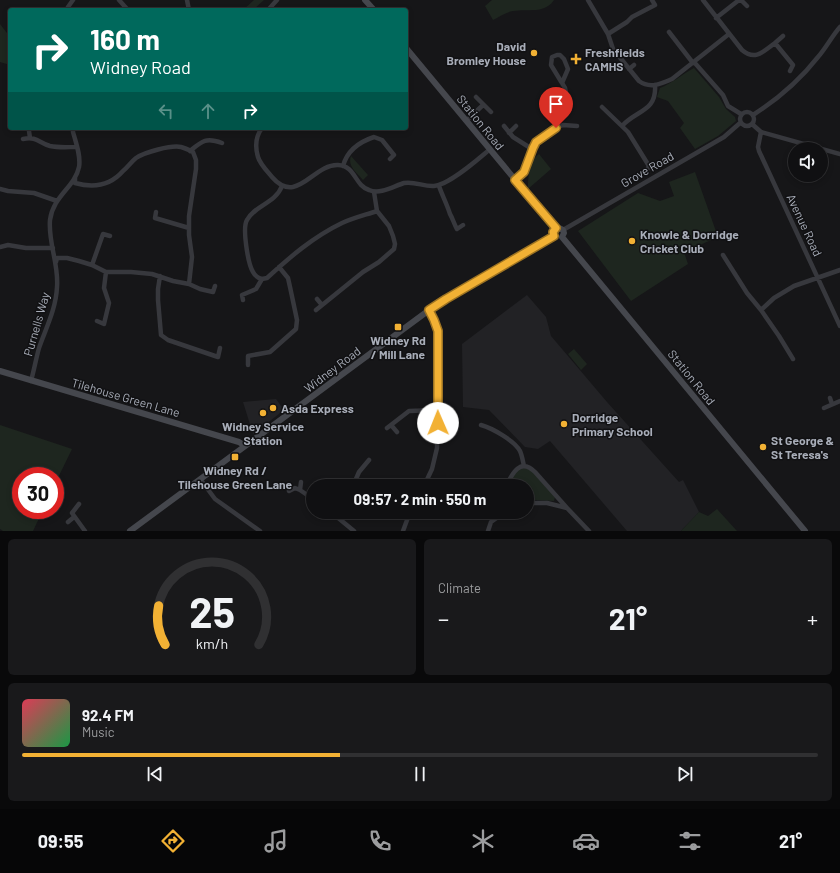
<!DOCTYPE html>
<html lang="en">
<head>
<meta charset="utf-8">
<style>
	body { margin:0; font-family:Barlow,sans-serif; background:#19191b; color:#f1f3f6; height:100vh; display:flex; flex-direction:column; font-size:15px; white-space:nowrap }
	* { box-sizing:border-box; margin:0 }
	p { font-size:13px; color:#9c9d9f }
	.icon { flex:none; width:22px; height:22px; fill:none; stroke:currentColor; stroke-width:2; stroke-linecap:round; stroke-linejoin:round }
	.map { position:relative; height:531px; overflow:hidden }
	.panel { display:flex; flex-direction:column; gap:8px; padding:8px; background:#09090a; flex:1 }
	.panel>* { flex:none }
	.guide { position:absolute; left:8px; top:8px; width:400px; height:122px; border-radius:4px; box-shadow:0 2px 6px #0003,0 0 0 1px #303032; background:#00695c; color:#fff; overflow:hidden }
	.buttons { position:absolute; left:788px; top:142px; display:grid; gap:8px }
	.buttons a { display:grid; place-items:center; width:40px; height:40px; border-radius:50%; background:#101012; box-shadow:0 2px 6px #0003,0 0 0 1px #303032; font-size:20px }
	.speed { position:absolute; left:12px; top:467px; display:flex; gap:8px; font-size:20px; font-weight:700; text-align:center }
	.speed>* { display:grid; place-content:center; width:52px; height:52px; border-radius:50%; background:#101012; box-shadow:0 2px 6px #0003,0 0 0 1px #303032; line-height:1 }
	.speed .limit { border:6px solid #d22; background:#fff; color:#111 }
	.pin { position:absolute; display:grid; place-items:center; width:34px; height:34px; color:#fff; margin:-41px -17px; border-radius:50% 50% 50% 0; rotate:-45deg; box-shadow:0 0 4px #0007 }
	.pin .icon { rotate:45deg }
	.me { position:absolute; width:44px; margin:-22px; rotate:359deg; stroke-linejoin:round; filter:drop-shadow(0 0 3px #0008) }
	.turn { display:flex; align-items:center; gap:14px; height:84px; padding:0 16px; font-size:18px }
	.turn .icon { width:52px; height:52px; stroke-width:2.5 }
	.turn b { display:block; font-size:28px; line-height:34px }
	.lanes { display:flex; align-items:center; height:38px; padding:0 16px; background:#0003; justify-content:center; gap:20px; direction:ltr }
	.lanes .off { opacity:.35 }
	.big { font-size:30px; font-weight:700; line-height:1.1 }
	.panel .card { flex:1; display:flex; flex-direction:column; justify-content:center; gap:6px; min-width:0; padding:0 14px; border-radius:6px; background:#19191b }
	.panel .dial { align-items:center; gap:0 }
	.dial svg { height:104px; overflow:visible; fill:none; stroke:#303032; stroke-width:7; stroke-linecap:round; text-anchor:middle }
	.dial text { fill:#f1f3f6; stroke:none }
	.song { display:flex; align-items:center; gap:12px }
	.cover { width:48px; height:48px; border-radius:6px; background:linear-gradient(135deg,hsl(350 70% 55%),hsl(140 70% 35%)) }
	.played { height:4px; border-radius:2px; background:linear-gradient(90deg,#f2b134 40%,#303032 40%) }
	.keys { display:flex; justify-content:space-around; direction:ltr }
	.heat { display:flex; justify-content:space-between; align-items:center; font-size:22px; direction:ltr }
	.panel .tiles { flex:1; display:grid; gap:8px; grid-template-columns:1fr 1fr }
	.card:last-child { grid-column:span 2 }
	.trip { position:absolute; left:306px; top:479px; width:228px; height:40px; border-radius:20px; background:#101012; box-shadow:0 2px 6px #0003,0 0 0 1px #303032; font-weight:700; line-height:40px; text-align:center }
	.menu { display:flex; height:64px; justify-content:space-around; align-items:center; background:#060607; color:#9c9d9f }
	.menu .icon { width:28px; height:28px }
	.menu .current { color:#f2b134 }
	.menu b { font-size:18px; color:#f1f3f6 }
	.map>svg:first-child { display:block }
</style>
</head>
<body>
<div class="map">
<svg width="840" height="531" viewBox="0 0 840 531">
	<rect width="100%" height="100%" fill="#161618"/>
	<path fill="#222225" d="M527,295L546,317L551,336L607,402L679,482L683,480L699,512L681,531H627L550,441L538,449L525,447L489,410L463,407L462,344Z
		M276,399L284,410L253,434L243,402Z"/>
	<path fill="#1e261f" d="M254,0H264L253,10H243Z
		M492,0H554C544,15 527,8 513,11C506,12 499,17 493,20L485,6Z
		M0,24L10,37V65L0,62Z
		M694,68L719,97L726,109L735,117L736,121L718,136L695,149L680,128L684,123L668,101L657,97L660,88C673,83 682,74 694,68Z
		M539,154L551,169L528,189C528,177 529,161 539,154Z
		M351,156L368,175L363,180C357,173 347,166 351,156Z
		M695,172L718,237L684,252L688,264L631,301L578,231L638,193L660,201L674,196L669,182Z
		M574,349L587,364L581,370L568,354Z
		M0,425L72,449L55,484V476H21V510H43L33,531H3L0,529Z
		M525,468L530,469L555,497L554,501L536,500L527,501V486H508L517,470Z
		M717,509L737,531H681L699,512L708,516Z"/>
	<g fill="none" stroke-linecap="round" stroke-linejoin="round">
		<path stroke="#37383d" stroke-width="4.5" d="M119,0L128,10
			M187,0L189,10
			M588,0L608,34L613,49L639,81C650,89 661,84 672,79L729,34
			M703,0L742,50C755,61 763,52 775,43L793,65L790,71
			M741,0L747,6
			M67,10L68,7L73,0
			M268,10L277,0
			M716,18L739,0
			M669,32L693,63
			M608,34L627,22L632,17L655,5L652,0
			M775,43L783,36
			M694,62L723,95L728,106L741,114
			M629,69L634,65
			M476,97L491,112
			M602,107L628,132L649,166
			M740 119a7 7 0 1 1 14 0a7 7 0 1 1-14 0Z
			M753,115C778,99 800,80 818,57C826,48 832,36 840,27
			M466,121L483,105
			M752,124L761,132L840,154
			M504,126L513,137L532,149
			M622,126C636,110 657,112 655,85
			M262,128C256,136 255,147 258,157C260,164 267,171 272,177C297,206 313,164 338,165C356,166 354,185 369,190C380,195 394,186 404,183C415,181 424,187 434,186C449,185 477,160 489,150
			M556,128L557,110L566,93L565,88L551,65L552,57L557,55H560L564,59L568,69L562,83
			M29,131L30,138
			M761,132L758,147L759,151L840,326
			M509,133L516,126
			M23,139C37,136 39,143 50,146C59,148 68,147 77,147
			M190,151C202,141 206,137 222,143
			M343,166C347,151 359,142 374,137L382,140L394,155L390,159
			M646,172L649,166H656
			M515,180L525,172L533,148L537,142L556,128L563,125L577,126
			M439,186C442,195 447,204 450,214C453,219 454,224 457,229L463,225
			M0,189L8,191L34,193L57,201
			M156,212L155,218L189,228
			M563,230L724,137L740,123
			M0,247L8,245L26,248H53
			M723,255L747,293L761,310
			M56,262L57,258H67L79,261L92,265L106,272H131L152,274L173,281L189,284L192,257L189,235V216L196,169V160L193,152C189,150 185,148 181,147C171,145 145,152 136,158C131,162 128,167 123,171C110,186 93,188 75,183V178
			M92,265L103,234L110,236
			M160,276L158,289V300L161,335L168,340L218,357L220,348
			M262,279C258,278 255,276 253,272C248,264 242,228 247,220C255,205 275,204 282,186
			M189,284L200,289L213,292L215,286
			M317,299L322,305
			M243,300L242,295L256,289L262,279L267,278C290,257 313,237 342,223C353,218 365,215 377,211L374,192
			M316,310L363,272L379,262L394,249L395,244L393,236L389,226L377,211
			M97,321L104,324L109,303L104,288L106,272
			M793,359L779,336L761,310L774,298L794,286L840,270
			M248,365V356L270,352L296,329L297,320L290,287L288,278L279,267
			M31,381C34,370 36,359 39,348C46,328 56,309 57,287C59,264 48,243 50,220C53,196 75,187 79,167C81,156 76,143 73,132V128
			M830,398L832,404
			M824,408L840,401
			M391,425L397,432
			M481,425C492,428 515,441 520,451C522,455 523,462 524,466
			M387,428L409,411L438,410
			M201,480L215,499L260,531
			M301,482L300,490L313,499
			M353,486L359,472L369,460
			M424,486L432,469L437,448L438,331L434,320L429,310
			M506,486C512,474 520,457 535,472L567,508
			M289,491L295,488L300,490
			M527,503H547L567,508L589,531
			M79,504L72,513L85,531
			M331,512L354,531
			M492,521L496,512
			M68,522L74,517
			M403,531L410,512
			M488,531L491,522L505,512"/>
		<path stroke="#45474d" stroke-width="6" d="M365,0L374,10
			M406,48L556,229
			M556,229L559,228L563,230L564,233L562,237
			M562,237L805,531
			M0,371L239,442L245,446
			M130,531L440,302L554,236"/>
	</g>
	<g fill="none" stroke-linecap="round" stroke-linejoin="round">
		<defs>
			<path id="route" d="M438,423V331L434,320L429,310L446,299L554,236L553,232L556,228L515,180L524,172L533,148L536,142L556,128"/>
		</defs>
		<use href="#route" stroke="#9d7322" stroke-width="10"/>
		<use href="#route" stroke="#f2b134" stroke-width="7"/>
	</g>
	<g fill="#f2b134" stroke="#111113" stroke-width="1.5">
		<circle cx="534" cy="53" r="4"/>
		<path d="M574 53h4v4h4v4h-4v4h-4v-4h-4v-4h4z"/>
		<circle cx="632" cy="241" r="4"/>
		<rect x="394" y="323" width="8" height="8" rx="2"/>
		<circle cx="273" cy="408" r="4"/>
		<circle cx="263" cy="413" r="4"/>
		<circle cx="564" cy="424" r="4"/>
		<circle cx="763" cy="447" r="4"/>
		<rect x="231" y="453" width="8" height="8" rx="2"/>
	</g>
	<g text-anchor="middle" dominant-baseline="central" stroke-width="3" stroke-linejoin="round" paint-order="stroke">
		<g font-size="12" font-weight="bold" fill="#a8adb8" stroke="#111113" text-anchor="start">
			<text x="526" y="46" text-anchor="end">David<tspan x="526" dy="14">Bromley House</tspan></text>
			<text x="585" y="52">Freshfields<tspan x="585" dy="14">CAMHS</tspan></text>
			<text x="640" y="234">Knowle &amp; Dorridge<tspan x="640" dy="14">Cricket Club</tspan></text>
			<text x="398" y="340" text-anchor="middle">Widney Rd<tspan x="398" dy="14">/ Mill Lane</tspan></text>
			<text x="281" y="408">Asda Express</text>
			<text x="572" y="417">Dorridge<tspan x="572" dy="14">Primary School</tspan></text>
			<text x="263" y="426" text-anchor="middle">Widney Service<tspan x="263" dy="14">Station</tspan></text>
			<text x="771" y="440">St George &amp;<tspan x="771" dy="14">St Teresa's</tspan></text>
			<text x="235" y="470" text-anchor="middle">Widney Rd /<tspan x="235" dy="14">Tilehouse Green Lane</tspan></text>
		</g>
		<g font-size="12" fill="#a8adb8" stroke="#111113">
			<text transform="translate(481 122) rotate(51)">Station Road</text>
			<text transform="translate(647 169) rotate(-30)">Grove Road</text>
			<text transform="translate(805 225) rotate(65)">Avenue Road</text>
			<text transform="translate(36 324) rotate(-74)">Purnells Way</text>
			<text transform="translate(332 369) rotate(-37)">Widney Road</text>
			<text transform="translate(692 377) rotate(51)">Station Road</text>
			<text transform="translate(126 397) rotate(16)">Tilehouse Green Lane</text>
		</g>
	</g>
</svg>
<div class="buttons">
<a><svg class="icon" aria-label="sound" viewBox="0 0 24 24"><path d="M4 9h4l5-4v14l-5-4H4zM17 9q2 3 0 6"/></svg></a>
</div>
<div class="speed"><div class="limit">30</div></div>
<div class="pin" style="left:556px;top:128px;background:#d93025"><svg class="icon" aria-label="arrive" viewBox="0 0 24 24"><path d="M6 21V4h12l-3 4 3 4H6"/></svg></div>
<svg class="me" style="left:438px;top:423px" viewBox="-20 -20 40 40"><circle r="19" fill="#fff"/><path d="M0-13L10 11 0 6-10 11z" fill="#f2b134"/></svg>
<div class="trip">09:57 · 2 min · 550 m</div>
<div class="guide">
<div class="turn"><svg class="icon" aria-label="right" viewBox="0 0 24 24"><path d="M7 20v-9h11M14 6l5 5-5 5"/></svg><div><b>160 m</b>Widney Road</div></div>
<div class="lanes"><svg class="icon off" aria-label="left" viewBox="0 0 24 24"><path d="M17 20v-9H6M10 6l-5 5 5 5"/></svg><svg class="icon off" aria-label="ahead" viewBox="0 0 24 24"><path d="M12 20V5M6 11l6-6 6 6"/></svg><svg class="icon" aria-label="right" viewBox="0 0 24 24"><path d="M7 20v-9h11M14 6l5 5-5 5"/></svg></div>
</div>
</div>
<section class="panel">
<div class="tiles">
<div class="card dial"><svg viewBox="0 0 100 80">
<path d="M14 69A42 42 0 1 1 86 69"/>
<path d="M14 69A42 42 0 0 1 9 39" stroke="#f2b134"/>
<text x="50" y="56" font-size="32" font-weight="700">25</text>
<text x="50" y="72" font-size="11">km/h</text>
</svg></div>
<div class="card"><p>Climate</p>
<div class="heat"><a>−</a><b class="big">21°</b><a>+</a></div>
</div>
<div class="card">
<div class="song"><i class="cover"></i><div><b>92.4 FM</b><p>Music</p></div></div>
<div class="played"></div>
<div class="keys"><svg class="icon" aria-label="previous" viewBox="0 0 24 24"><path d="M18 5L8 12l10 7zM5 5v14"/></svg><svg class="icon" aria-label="pause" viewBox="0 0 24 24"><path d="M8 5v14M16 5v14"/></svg><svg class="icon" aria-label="next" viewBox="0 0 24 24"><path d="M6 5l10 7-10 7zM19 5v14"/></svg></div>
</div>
</div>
</section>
<nav class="menu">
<b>09:55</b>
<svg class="icon current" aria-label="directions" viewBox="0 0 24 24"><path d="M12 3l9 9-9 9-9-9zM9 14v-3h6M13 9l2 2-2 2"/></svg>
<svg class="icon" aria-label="music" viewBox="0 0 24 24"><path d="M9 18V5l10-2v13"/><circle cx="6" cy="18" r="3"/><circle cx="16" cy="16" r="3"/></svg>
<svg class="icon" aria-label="phone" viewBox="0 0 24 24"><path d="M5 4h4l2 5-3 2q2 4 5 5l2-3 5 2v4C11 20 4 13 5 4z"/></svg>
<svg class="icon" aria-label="climate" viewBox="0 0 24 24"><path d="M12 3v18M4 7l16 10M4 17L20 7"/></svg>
<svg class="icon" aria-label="car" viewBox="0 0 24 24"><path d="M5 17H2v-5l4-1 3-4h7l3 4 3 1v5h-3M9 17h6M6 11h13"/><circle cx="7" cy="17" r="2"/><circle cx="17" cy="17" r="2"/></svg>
<svg class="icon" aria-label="filters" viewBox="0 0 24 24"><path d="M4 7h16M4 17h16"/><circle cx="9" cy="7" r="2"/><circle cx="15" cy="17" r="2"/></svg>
<b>21°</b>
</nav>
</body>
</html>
